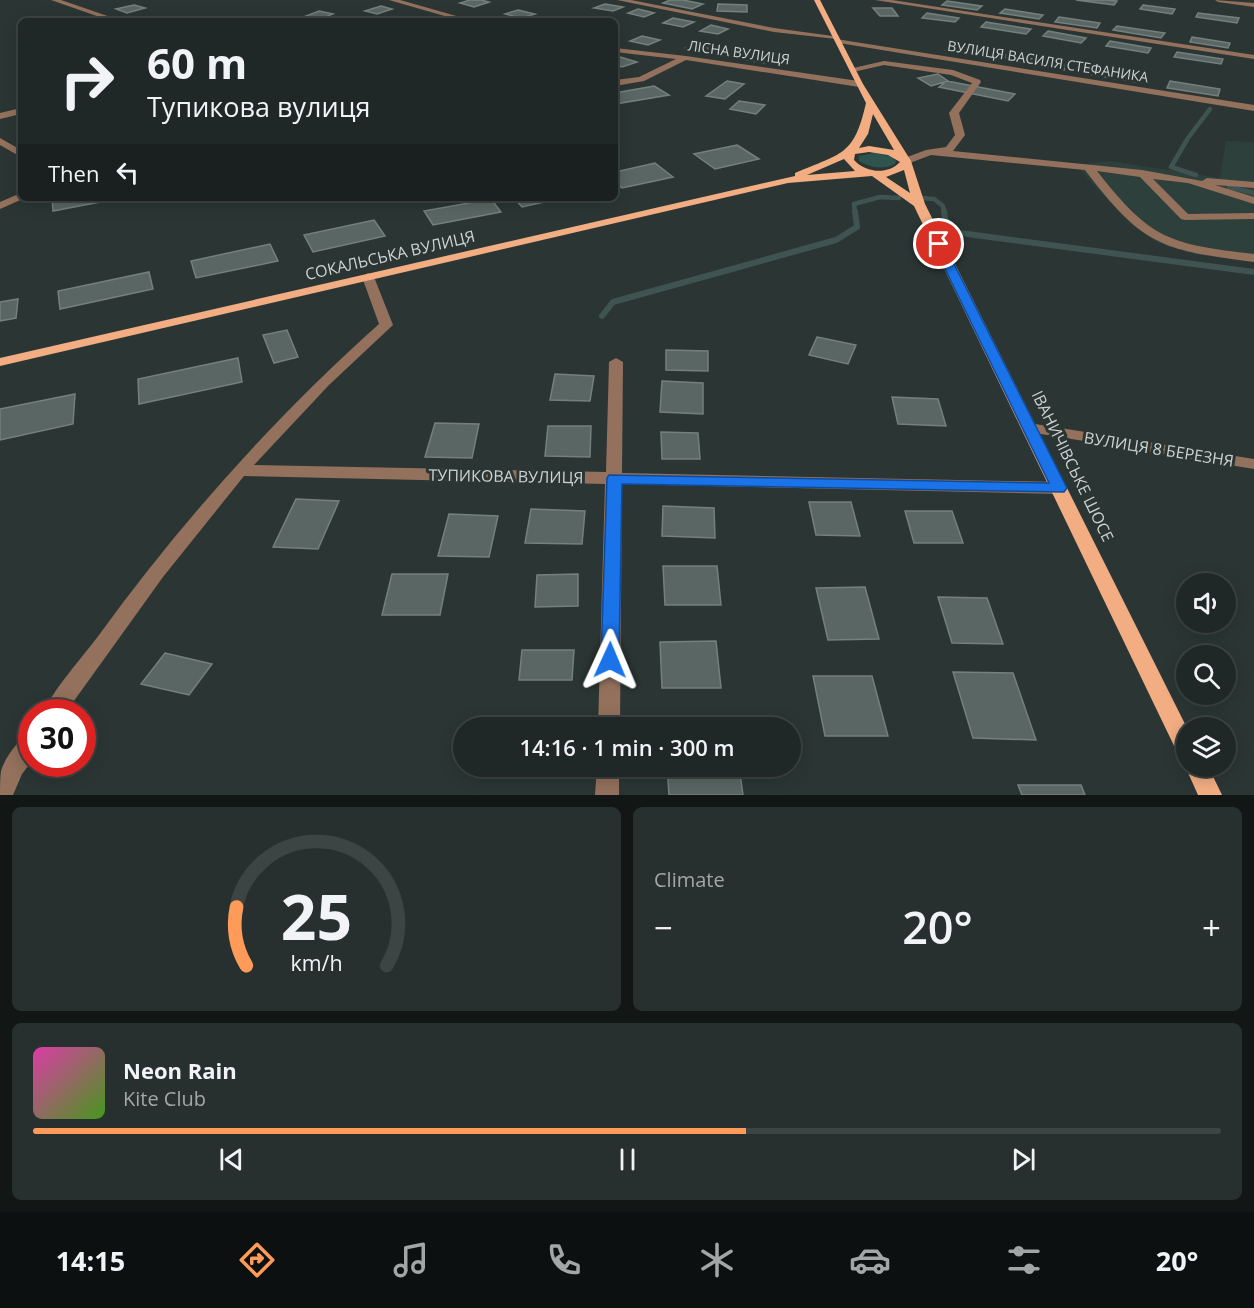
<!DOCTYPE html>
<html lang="en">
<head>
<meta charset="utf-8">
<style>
	body { margin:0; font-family:"Open Sans",sans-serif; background:#28302f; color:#f1f3f6; height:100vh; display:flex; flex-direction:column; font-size:22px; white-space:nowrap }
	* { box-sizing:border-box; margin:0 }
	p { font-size:20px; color:#a2a6a7 }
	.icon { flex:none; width:33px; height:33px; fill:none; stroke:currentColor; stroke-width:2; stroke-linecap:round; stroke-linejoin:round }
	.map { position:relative; height:795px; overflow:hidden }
	.side { display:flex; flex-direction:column; gap:12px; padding:12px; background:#121615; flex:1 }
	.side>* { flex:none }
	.top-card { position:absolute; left:18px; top:18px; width:600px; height:183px; border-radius:9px; box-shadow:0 3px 15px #0003,0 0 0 2px #3d4444; background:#202827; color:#f1f3f6; overflow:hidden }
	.fabs { position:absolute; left:1176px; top:573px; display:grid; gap:12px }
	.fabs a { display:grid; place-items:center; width:60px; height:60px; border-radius:50%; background:#202827; box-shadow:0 3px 15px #0003,0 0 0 2px #3d4444; font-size:30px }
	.speed { position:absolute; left:18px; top:699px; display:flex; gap:12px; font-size:30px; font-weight:700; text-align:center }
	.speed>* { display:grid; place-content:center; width:78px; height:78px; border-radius:50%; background:#202827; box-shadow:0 3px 15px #0003,0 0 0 2px #3d4444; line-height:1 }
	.speed .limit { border:9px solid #d22; background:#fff; color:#111 }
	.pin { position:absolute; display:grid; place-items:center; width:51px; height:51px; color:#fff; margin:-26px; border:3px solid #fff; border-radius:50%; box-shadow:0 2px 6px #0007 }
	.me { position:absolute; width:66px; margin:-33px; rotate:1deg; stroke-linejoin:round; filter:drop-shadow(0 0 4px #0008) }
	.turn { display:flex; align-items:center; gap:21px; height:126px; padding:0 30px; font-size:27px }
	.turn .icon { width:78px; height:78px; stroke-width:2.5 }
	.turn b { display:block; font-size:42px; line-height:51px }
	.then { display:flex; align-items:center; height:57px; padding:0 30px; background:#0003; gap:12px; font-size:22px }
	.big { font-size:45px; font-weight:600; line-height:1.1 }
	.side .tile { flex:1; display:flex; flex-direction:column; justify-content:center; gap:9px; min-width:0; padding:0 21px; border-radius:9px; background:#28302f }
	.side .dial { align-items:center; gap:0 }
	.dial svg { height:156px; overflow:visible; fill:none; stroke:#3d4444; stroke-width:7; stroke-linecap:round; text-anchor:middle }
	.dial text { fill:#f1f3f6; stroke:none }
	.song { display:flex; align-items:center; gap:18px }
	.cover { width:72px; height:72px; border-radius:9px; background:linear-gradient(135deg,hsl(320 70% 55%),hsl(100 70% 35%)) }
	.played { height:6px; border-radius:3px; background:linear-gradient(90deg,#fe9b58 60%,#3d4444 60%) }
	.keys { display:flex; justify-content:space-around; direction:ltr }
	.heat { display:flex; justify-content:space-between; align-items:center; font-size:33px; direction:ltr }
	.side .tiles { flex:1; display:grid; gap:12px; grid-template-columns:1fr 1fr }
	.tile:last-child { grid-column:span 2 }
	.trip { position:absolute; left:453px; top:717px; width:348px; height:60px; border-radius:30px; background:#202827; box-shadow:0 3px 15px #0003,0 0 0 2px #3d4444; font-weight:600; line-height:60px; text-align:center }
	.tabs { display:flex; height:96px; justify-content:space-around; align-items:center; background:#0d1010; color:#a2a6a7 }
	.tabs .icon { width:42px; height:42px }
	.tabs .active { color:#fe9b58 }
	.tabs b { font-size:27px; color:#f1f3f6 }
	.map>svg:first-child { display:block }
</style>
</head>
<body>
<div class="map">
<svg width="1254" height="795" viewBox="0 0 1254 795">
	<rect width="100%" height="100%" fill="#2b3634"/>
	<path fill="#2d403c" d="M1226,141L1254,142V262L1189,253L1158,243L1128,222L1076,165L1110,161L1220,178Z"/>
	<path fill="#2d544d" d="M874,153L891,156L896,161L895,164C883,170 870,168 859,161V156Z"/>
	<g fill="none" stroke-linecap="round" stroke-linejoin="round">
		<path stroke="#3f5450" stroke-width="4.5" d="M1196,175L1171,167L1188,138L1210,109
			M1229,187L1254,193
			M921,198L934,199L943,206L944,212
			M855,212L854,204L880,197L899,198"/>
		<path stroke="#3f5450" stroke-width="6" d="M944,211L946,226L960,233L1254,272
			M602,316L613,302L836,240L857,227L855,211"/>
	</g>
	<path fill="#5a6663" stroke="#73807d" stroke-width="1.5" d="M470,0H481L489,2L474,7L460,3Z
		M670,0H683L703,4L692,9L663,3Z
		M1076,0H1108L1117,1L1114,5Z
		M947,1L982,6L977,10L942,5Z
		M605,4L623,7L613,11L594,8Z
		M718,4L747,5V12L717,11Z
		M134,5L145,8L127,13L116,9Z
		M1143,5L1175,9L1172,14L1140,9Z
		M381,6L392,9L377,14L365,11Z
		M873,8H892L898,16H880Z
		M638,9L654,13L644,17L628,13Z
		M1005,9L1043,15L1039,19L1000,13Z
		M518,10L535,14L521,18L505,14Z
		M319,11L333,14L320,19L306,16Z
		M927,13L959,18L955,22L922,18Z
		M1198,13L1239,18L1237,23L1196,17Z
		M1059,17L1100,23L1097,28L1055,22Z
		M673,18L694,22L683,27L663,23Z
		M986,22L1031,29L1026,34L981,27Z
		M711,25L728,29L718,34L700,31Z
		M1117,26L1165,33L1161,38L1113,30Z
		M1048,31L1086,38L1081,43L1043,36Z
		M642,36L660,40L648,45L630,41Z
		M1192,37L1230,43L1228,48L1190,42Z
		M1110,41L1151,48L1148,53L1106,46Z
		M697,44L719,49L707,54L686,48Z
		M952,45L980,50L974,55L946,50Z
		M980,50L1008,55L1003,60L974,55Z
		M1177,52L1223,59L1221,64L1174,57Z
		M755,54L771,57L764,63L747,60Z
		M620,57L637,62L622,67L615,65V59Z
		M1023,57L1068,65L1064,70L1018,62Z
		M1092,68L1144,77L1140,83L1088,74Z
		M938,74L948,81L931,86L918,78Z
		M727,81L744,84L725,99L706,96Z
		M947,81L1015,94L1008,101L939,87Z
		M1170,81L1220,89L1218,96L1167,88Z
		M654,86L669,95L615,104V93Z
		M739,101L765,105L756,114L730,109Z
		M737,145L759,159L715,169L694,154Z
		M655,163L673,177L622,188L615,182V172Z
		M52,198H121L53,211Z
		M514,198H562L522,207Z
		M491,199L501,212L433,225L424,211Z
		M374,220L385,236L313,252L304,235Z
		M270,244L278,261L196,278L191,261Z
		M149,272L153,289L60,309L58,291Z
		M18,299L16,318L0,321V302Z
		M287,330L298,357L274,363L263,335Z
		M817,337L856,345L848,364L809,355Z
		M666,350L708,351V371L666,370Z
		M238,358L242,382L139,404L138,379Z
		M555,374L594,376L590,401L550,400Z
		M662,381L703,383V414L660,412Z
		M75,394L73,424L0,440V409Z
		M892,397L938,399L946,426L898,424Z
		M435,423L479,424L472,458L425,457Z
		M548,426H591L590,457L545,456Z
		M661,432L698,433L700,459H662Z
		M296,499L339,501L318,549L273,547Z
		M809,502H851L860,536L816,535Z
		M663,506L714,508L715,538L662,536Z
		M531,509L585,511L582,544L525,543Z
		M905,511H952L963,543H914Z
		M449,514L498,516L489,557L438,556Z
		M663,566H717L721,605H665Z
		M392,574H448L440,615H382Z
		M578,574V606L535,607L537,575Z
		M865,587L879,639L828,640L816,588Z
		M938,597L987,598L1003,644L952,643Z
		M716,641L721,688H662L660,642Z
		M522,650H574L572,680H519Z
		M165,653L212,664L189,695L141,684Z
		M953,672L1013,673L1036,740L973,738Z
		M813,676H872L888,736H825Z
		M509,766H570V772H509Z
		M667,766H739L743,795H669Z
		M1018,785H1081L1085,795H1022Z"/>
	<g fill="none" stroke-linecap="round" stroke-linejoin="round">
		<path fill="#93715c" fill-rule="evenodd" d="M51,0H61L122,21H111Z
			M389,0H400L474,21H462Z
			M617,0H631L774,28L840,37L836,39L774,32Z
			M875,0H892L1254,55V59Z
			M1215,0L1254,3V7L1218,2Z
			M836,39L1254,105V111L839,43H836Z
			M615,48L686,56L859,81L863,84L859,87L686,60L644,81L615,86V80L639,77L676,59L615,52Z
			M884,61L953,70L980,80L981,82L959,113L965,135L953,151L1142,170L1202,181L1207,178L1254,182V188L1215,185L1254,197V204L1188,183L1153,179L1188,214L1254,213V219L1185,220L1181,219L1140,177L1097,171C1151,240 1169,244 1254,254V262C1161,250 1143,246 1085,170L931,155L910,163H902V159L926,150L946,147L955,135L949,113L972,83L951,75L884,65L853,72L849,69Z
			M21,108V114L0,119V113Z
			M0,138L21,150V157L0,145Z
			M21,193V198H25L0,209V202Z
			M368,273L374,277L393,325L329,385L254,465L606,472L609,362L616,358L623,362L622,473L1059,482L1065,484L1067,488L1065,492L1059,494L622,484L620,728H598L605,484L244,476L163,577L66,712H44C51,692 85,654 99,635C182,521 274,418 379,324L362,277Z
			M1029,423L1254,459V469L1023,431L1021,428Z
			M32,733V761L22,774L13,795H0C0,787 0,778 1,771C5,757 19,738 32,733Z
			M597,766H619V795H595Z"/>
		<path fill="#f2ad82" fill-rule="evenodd" d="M814,0H820L863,84L911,161L925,204L1187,728L1186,757L1178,754L914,206L872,176L788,183L0,366V358L795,176V173C842,153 854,156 866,103ZM873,114L894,150L869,146L859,148L868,134ZM869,152L888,155L900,162C888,175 866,173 854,160L855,154ZM844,159L855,171L807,175ZM904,170L910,193L886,177Z
			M1186,762V766H1208L1222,795H1198L1185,766Z"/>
	</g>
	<path fill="#1a73e8" stroke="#114b97" stroke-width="1.5" d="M939,241L944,244L1067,488L1064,492L622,484L619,660L617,665L610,667L604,665L601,660L607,478L609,475L1049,483L933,244Z"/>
	<g text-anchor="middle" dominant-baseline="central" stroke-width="6" stroke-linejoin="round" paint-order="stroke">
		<g font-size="14" fill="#ccd3d1" stroke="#2b3634">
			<text transform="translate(739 52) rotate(8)">ЛІСНА ВУЛИЦЯ</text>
			<text transform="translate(1048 61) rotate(9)">ВУЛИЦЯ ВАСИЛЯ СТЕФАНИКА</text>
		</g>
		<g font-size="16" fill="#ccd3d1" stroke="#2b3634">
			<text transform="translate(390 255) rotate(-13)">СОКАЛЬСЬКА ВУЛИЦЯ</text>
			<text transform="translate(1159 449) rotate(9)">ВУЛИЦЯ 8 БЕРЕЗНЯ</text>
			<text transform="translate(1073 466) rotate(64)">ІВАНИЧІВСЬКЕ ШОСЕ</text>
			<text transform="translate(506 476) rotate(1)">ТУПИКОВА ВУЛИЦЯ</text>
		</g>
	</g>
</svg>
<div class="fabs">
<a><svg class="icon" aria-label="sound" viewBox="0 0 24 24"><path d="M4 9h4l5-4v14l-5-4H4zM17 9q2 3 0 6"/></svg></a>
<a><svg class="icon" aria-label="search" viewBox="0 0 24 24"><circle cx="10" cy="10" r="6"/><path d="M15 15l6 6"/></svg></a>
<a><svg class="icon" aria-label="layers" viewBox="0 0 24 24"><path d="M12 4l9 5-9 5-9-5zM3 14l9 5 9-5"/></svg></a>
</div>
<div class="speed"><div class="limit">30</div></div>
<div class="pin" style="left:939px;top:244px;background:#d93025"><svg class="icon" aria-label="arrive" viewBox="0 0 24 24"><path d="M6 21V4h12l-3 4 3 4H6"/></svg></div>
<svg class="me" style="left:610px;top:660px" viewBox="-20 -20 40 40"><path d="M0-17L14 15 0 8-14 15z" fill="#1a73e8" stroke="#fff" stroke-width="4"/></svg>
<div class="trip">14:16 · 1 min · 300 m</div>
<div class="top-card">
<div class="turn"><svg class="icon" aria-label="right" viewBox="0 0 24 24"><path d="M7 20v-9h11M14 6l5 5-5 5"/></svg><div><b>60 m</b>Тупикова вулиця</div></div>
<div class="then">Then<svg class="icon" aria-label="left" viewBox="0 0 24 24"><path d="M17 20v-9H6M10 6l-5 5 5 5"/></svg></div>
</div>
</div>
<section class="side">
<div class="tiles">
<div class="tile dial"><svg viewBox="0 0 100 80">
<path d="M14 69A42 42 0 1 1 86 69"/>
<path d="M14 69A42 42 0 0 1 9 39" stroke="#fe9b58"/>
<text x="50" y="56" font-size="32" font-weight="700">25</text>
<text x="50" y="72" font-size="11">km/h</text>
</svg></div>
<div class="tile"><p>Climate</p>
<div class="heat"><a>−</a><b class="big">20°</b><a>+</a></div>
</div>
<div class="tile">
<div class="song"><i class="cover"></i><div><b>Neon Rain</b><p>Kite Club</p></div></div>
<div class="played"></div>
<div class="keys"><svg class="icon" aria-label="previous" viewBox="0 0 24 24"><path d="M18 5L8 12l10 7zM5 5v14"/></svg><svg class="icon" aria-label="pause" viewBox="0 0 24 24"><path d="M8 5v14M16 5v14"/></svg><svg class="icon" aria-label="next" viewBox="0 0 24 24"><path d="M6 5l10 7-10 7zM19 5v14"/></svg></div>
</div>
</div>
</section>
<nav class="tabs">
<b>14:15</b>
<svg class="icon active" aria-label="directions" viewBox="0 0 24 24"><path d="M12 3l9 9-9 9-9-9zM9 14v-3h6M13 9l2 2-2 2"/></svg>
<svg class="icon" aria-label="music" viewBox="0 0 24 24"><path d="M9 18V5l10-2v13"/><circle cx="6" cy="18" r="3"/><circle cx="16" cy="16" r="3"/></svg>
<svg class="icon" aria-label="phone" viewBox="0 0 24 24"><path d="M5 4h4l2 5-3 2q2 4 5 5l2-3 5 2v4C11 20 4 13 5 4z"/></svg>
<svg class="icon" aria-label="climate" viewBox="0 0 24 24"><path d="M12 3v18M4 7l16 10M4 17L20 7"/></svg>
<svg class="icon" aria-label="car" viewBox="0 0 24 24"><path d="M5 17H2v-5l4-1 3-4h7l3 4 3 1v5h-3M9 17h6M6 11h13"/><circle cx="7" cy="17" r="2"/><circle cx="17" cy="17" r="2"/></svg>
<svg class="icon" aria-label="filters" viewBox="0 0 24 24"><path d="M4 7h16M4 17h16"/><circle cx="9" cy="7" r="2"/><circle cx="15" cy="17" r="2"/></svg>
<b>20°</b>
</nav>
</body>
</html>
